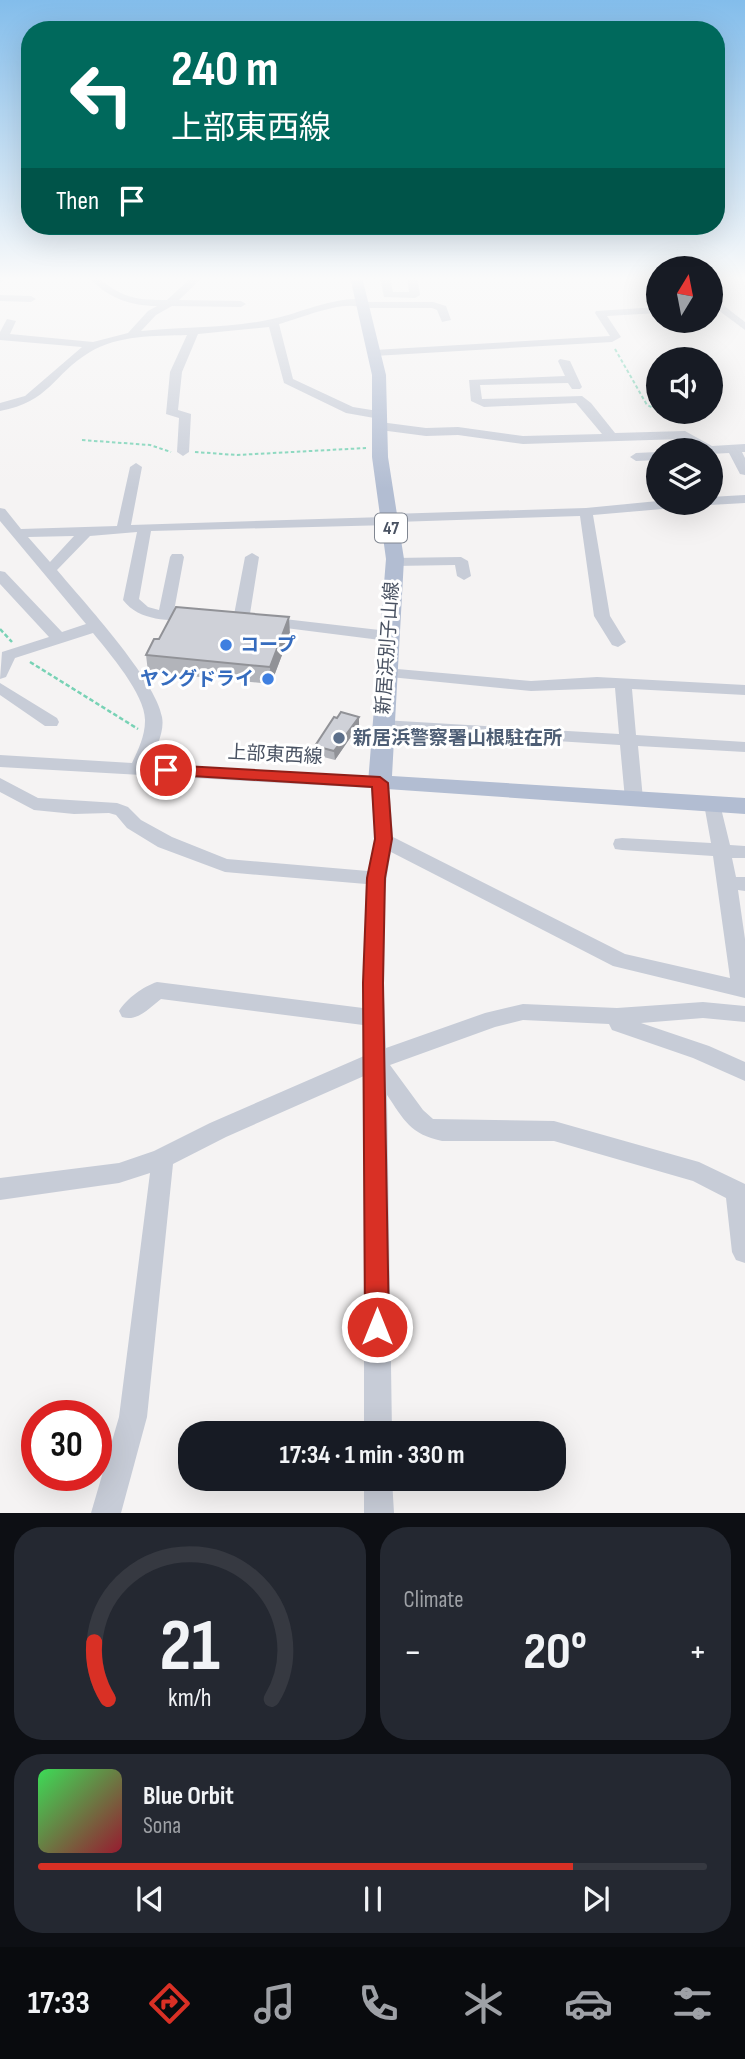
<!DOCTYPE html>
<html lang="en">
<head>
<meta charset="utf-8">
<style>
	body { margin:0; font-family:"Sofia Sans Condensed","Noto Sans JP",sans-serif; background:#242831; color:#f1f3f6; height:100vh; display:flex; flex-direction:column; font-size:26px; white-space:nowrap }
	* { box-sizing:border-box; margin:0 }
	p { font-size:23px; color:#9ea1a6 }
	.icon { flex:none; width:38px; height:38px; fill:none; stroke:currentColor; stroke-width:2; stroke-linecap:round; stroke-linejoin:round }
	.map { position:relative; height:1513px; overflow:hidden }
	.details { display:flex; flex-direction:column; gap:14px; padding:14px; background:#0d0f14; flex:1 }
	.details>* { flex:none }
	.hud { position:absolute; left:21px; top:21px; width:704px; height:214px; border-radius:28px; box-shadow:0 7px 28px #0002; background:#00695c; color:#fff; overflow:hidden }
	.needle { width:46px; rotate:10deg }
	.fabs { position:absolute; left:646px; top:256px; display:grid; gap:14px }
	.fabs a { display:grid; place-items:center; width:77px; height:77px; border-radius:50%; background:#171b24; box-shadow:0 7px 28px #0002; font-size:35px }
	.speed { position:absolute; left:21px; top:1400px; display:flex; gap:14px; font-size:35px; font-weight:700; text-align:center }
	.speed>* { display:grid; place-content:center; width:91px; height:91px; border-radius:50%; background:#171b24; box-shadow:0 7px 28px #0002; line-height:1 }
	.speed .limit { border:10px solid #d22; background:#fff; color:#111 }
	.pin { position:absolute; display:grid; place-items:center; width:60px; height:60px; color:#fff; margin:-30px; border:4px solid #fff; border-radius:50%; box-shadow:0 2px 7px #0007 }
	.me { position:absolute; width:77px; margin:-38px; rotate:0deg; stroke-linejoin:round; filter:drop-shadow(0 0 5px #0008) }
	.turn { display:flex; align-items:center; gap:24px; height:147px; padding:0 35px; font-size:32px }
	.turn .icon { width:91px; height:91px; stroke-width:2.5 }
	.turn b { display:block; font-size:49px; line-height:60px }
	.then { display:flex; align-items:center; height:66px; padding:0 35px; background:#0003; gap:14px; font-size:26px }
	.big { font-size:52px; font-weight:700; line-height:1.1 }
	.details .widget { flex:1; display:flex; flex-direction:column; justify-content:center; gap:10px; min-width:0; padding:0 24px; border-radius:28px; background:#242831 }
	.details .dial { align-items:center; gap:0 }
	.dial svg { height:182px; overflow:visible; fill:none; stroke:#363941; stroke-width:7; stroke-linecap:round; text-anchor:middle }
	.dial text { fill:#f1f3f6; stroke:none }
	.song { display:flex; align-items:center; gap:21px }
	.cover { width:84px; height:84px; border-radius:10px; background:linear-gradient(135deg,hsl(130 70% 55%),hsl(350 70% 35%)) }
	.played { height:7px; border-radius:4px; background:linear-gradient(90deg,#d93025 80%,#363941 80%) }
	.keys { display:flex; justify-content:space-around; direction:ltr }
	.heat { display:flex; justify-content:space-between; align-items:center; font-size:38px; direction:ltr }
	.details .tiles { flex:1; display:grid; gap:14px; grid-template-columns:1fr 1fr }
	.widget:last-child { grid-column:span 2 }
	.trip { position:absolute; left:178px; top:1421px; width:388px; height:70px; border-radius:28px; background:#171b24; box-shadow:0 7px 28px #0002; font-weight:700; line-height:70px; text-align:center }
	.tabs { display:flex; height:112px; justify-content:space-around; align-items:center; background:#090b0e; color:#9ea1a6 }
	.tabs .icon { width:49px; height:49px }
	.tabs .current { color:#d93025 }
	.tabs b { font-size:32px; color:#f1f3f6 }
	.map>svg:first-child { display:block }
</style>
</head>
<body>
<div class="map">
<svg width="745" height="1513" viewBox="0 0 745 1513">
	<rect width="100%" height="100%" fill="#f5f3f3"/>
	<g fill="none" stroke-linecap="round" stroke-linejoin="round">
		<path stroke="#78d2b5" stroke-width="2" stroke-dasharray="3.5 2.5" stroke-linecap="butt" d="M615,349L647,405L658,410
			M667,411L673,412L679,423
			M82,440L150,445L171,452
			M195,452L237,455L366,448"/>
		<path stroke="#78d2b5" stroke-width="2.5" stroke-dasharray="4.5 2.5" stroke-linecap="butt" d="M0,629L12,642
			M30,662L138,729"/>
		<path fill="#c7ccd7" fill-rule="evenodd" d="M0,277H7L0,283Z
			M88,277C102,277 105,285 117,291C133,300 149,300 167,300L192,277H203L179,300L241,301L246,304L241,307L172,306L156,315L141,331C191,326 240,329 288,315C305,310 353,292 367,302H433L446,306L451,320L442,322L437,310L432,308H362C345,299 298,319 279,324L293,379L353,407L384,412V418L380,419L346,413L284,383L269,327L198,334L182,372L178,410L191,414L189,452L183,456L177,452L179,418L166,414L170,372L187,335C155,336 118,335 90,352C53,374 50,402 0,411V403L25,396L82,347L0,340V332L7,319L16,321L10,334L93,342L128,333L148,311L157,306C129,306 107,297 88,277Z
			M380,277H390L393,292H409L407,277H417L420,295L415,298L384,297Z
			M0,295L31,296L36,299L31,302L0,301Z
			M710,295L745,322V330L710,304Z
			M658,307V313L607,316L621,337L612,342L374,356L368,353L374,350L610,336L595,313L596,311Z
			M560,359L570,361L582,387L580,389H572L568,383L480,385L482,399L582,396L591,403L615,433L685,431L712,446L745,444V452H742L745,458V475L740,474L729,453L710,454V450H700L682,439L523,444L458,435L426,436L380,430L374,426L380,422L426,428L458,427L523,436L602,434L576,403L484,407L471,401L469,380L565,376L558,361Z
			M658,452V460L636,461L630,457L636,453Z
			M136,463L142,467L131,525L384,517L390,514L586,508L658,501L704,502L697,506L593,515L610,616L626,642L618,647L612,645L594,616L580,516L396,522L390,525L151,531L139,599L148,607L159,610L170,557L172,554H182L184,557L174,611L199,613L202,616L199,619L194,621C169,620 140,622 123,600L137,532L90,536L57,570C83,601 156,680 162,717C165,732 155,750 150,764L386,779L389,783L393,837L625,954L730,978L713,856L622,850L615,849L613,844L615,839L622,838L711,843L704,804L713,798L719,800L730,845L745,846V858H732L736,877H745V891L738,890L745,939V998L613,966L391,852C378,915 384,984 386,1048L485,1013L523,1004L617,1008L703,1002L745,1006V1022L703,1018L641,1023L709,1046L745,1062V1081L693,1058L612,1030L609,1024L523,1020L495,1027L390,1065L423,1110L433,1119L554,1121L699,1162L745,1184V1263L736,1260L732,1252L726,1198L693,1181L554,1141H442C410,1134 404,1120 387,1095L392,1433H364V1076L226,1137L173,1164L147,1417L121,1513H91L119,1417L150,1173L119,1183L0,1200V1178L119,1163L154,1151L210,1123L364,1056L363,1025L161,999C149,1008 138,1022 122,1017L119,1011C126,999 144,986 157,982L363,1008L366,884L225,872L158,847L127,828L116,815L109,813L74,814L34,810L0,792V778L38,798L117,803L128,807L141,820L172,837L227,859L368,871L375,840L371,788L0,767V755L132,763C138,750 145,736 145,721C146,695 109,653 93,633L15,658L6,677L0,679L2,652L49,637L0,584V571L5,572L62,632L86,624L0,521V508L5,509L21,529L117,526L130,467ZM74,536L50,562L28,537Z
			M745,495V503L710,505L704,502H710V497Z
			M252,553L259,557L249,620L241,625L233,620L245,557Z
			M461,557L468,561L471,576L464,580L457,576L455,565L394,566L387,562L394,558Z
			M267,617L388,631L396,636L388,641L262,625L259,622Z
			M386,668L531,681L597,677L745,685V695L632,689L636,735L745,742V752L638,746L643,799L634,805L625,799L620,745L383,730L374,725L383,720L619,734L615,688L531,691L380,676L378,673L380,670Z
			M0,683L57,718L59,722L57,726H45L0,695Z
			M364,1479H392L394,1513H364Z"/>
		<path fill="#b2bdd2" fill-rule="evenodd" d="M350,277H362L386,375L388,457L404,559L392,776L745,798V814L372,788L368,783L386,559L372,457V375Z"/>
	</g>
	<path fill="#b2b4ba" d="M290,634L271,684L148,672L146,655L159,639Z
		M337,718L359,725L335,760L316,755L315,746Z"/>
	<path fill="#919297" d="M289,617L290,634L271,684L270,667Z
		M359,717V725L335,760L334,751Z"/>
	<path fill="#cfd1d8" stroke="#919297" stroke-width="2" d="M176,607L289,617L270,667L146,655L154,639H159Z
		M341,712L359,717L334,751L315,746L334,717L337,718Z"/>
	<linearGradient id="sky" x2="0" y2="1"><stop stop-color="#83bdeb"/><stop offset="0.57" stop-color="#fafafa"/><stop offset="1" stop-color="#fafafa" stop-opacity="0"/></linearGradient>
	<rect width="745" height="489" fill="url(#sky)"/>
	<path fill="#d93025" stroke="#8d1f18" stroke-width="2" d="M166,765L380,777L388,783L392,839L385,878L383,983L389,1327L386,1335L377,1338L369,1335L365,1327L363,983L367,878L375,839L372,787L160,774L158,770Z"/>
	<g fill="#3f7fe0" stroke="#fff" stroke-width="2.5">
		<circle cx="226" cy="645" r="7"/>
		<circle cx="268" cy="679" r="7"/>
	</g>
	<circle fill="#5c6f8a" stroke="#fff" stroke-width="2.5" cx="339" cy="738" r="7"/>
	<g text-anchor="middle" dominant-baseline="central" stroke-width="6" stroke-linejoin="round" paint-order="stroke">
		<rect fill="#fff" stroke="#808691" stroke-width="2" x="375" y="513.5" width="32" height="29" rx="5"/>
		<g font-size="18" font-weight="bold" fill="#495262">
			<text x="391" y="528">47</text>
		</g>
		<g font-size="19" font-weight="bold" fill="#366cbe" stroke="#fff" text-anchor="start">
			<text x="240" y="645">コープ</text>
			<text x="254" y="679" text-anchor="end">ヤングドライ</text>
		</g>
		<g font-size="19" fill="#495262" stroke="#fff">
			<text transform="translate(388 648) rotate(-86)">新居浜別子山線</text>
			<text transform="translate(275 755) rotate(3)">上部東西線</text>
		</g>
		<g font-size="19" font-weight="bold" fill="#4e5e75" stroke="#fff" text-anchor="start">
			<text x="353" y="738">新居浜警察署山根駐在所</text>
		</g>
	</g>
</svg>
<div class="fabs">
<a><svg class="needle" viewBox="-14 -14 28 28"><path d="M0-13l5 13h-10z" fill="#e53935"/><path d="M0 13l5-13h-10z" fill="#9ea1a6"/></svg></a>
<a><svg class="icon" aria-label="sound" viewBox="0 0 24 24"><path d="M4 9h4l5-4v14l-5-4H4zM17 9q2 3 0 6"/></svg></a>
<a><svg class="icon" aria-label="layers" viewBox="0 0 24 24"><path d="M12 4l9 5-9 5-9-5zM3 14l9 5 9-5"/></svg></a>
</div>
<div class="speed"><div class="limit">30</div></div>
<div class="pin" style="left:166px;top:770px;background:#d93025"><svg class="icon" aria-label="arrive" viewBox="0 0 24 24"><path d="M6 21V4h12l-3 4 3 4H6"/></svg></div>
<svg class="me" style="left:377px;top:1327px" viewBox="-20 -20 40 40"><circle r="17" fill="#d93025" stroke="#fff" stroke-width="3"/><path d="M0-11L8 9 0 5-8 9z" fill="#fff"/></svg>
<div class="trip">17:34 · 1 min · 330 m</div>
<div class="hud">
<div class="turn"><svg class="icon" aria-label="left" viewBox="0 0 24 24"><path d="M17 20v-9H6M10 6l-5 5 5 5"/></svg><div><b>240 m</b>上部東西線</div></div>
<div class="then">Then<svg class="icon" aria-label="arrive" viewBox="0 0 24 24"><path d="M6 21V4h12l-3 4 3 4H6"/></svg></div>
</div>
</div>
<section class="details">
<div class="tiles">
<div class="widget dial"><svg viewBox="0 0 100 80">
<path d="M14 69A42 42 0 1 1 86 69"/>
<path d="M14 69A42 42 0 0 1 8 44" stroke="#d93025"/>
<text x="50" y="56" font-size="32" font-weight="700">21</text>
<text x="50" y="72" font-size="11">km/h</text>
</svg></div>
<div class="widget"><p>Climate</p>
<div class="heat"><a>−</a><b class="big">20°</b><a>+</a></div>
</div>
<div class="widget">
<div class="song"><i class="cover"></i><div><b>Blue Orbit</b><p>Sona</p></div></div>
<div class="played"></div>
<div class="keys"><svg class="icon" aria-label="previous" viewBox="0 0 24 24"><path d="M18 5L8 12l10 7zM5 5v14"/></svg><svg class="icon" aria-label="pause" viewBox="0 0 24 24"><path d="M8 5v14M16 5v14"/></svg><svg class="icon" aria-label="next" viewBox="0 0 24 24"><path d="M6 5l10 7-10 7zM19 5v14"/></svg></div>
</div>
</div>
</section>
<nav class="tabs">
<b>17:33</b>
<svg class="icon current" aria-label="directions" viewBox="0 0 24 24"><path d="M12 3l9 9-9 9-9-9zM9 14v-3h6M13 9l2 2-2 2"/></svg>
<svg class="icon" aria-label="music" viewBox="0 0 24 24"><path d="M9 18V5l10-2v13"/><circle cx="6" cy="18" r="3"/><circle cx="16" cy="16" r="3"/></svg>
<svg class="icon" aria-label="phone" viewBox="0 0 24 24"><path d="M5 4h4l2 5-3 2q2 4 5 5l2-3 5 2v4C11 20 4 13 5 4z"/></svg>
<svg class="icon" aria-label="climate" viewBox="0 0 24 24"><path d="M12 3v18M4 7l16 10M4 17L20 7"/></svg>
<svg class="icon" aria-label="car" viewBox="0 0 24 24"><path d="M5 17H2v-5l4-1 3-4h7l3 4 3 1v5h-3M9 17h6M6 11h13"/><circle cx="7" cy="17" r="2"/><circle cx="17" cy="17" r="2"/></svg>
<svg class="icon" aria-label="filters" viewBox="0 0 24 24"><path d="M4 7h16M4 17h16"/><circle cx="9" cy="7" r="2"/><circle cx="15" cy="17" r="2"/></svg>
</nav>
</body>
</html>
